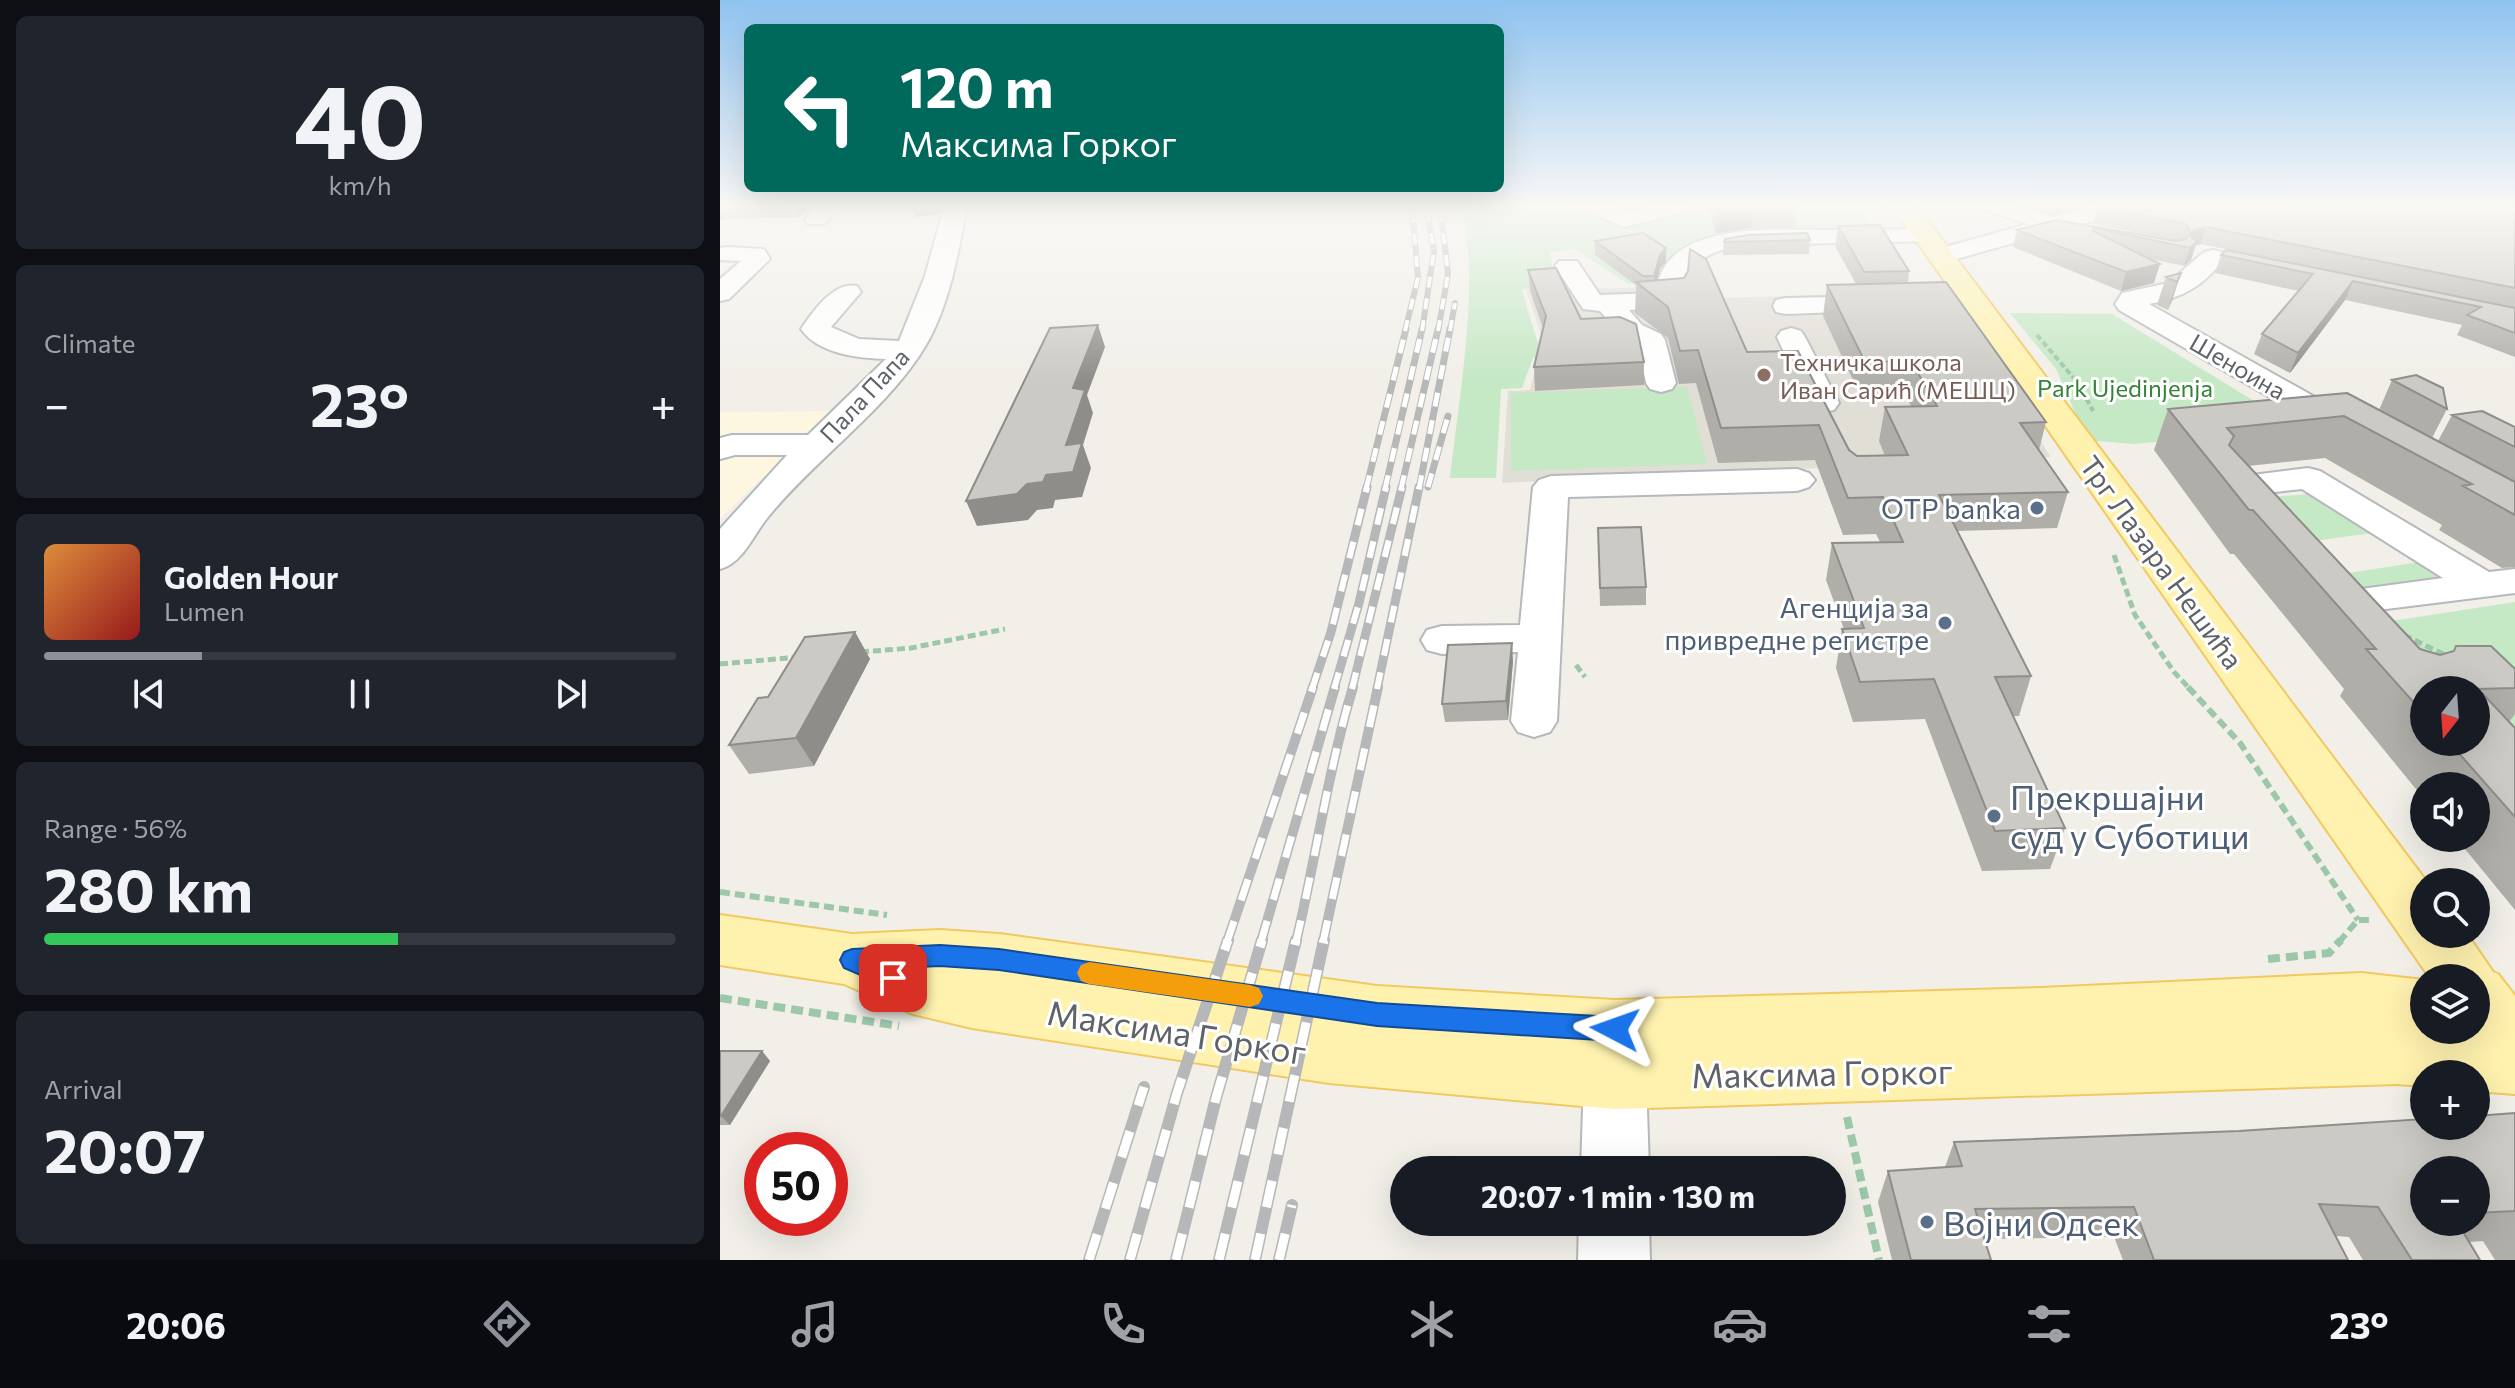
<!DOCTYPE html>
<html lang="en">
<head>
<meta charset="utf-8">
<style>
	body { margin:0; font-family:Commissioner,sans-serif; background:#20242c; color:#f1f3f6; height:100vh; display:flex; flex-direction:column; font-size:30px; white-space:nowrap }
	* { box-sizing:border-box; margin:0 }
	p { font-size:26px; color:#9ea1a6 }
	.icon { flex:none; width:44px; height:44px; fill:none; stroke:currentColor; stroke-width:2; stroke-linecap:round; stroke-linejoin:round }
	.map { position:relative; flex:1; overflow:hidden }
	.drawer { display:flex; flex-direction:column; gap:16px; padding:16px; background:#0d0f14; width:720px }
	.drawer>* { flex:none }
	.hud { position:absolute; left:24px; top:24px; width:760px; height:168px; border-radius:12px; box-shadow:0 8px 32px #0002; background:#00695c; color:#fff; overflow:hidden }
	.needle { width:52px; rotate:197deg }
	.buttons { position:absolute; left:1690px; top:676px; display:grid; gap:16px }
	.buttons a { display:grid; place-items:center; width:80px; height:80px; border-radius:50%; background:#171b24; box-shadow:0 8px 32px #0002; font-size:40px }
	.speed { position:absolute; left:24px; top:1132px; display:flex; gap:16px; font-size:40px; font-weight:700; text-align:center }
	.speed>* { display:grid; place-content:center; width:104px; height:104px; border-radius:50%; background:#171b24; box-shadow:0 8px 32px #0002; line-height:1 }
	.speed .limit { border:12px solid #d22; background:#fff; color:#111 }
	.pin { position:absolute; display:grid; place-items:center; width:68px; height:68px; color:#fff; margin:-34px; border-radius:16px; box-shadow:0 4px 12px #0006 }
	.me { position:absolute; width:88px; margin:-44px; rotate:274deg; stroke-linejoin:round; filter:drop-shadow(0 0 6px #0008) }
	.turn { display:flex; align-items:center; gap:28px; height:168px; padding:0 24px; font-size:36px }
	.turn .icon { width:104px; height:104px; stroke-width:2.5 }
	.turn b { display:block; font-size:56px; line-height:68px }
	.big { font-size:60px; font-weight:700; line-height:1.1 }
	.drawer .tile { flex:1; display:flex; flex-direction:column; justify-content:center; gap:12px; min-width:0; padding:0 28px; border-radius:12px; background:#20242c }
	.drawer .dial { align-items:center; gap:0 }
	.dial b { font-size:104px; line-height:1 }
	.song { display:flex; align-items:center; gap:24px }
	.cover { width:96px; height:96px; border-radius:12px; background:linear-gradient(135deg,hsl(30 70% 55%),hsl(0 70% 35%)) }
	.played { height:8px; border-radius:4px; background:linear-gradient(90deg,#8c9099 25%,#363941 25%) }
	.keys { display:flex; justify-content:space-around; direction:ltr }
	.heat { display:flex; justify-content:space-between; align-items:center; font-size:44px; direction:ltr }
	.charge { height:12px; border-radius:6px; background:linear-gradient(90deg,#34c759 56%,#363941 0) }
	.trip { position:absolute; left:670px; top:1156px; width:456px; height:80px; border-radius:40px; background:#171b24; box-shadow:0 8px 32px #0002; font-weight:700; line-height:80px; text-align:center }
	.dock { display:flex; height:128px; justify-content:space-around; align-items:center; background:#090b0e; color:#9ea1a6 }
	.dock .icon { width:56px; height:56px }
	.dock .on { color:#8c9099 }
	.dock b { font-size:36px; color:#f1f3f6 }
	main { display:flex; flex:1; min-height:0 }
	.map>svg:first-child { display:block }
</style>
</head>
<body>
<main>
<section class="drawer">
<div class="tile dial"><b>40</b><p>km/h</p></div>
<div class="tile"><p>Climate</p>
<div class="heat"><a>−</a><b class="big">23°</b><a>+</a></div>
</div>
<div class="tile">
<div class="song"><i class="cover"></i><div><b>Golden Hour</b><p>Lumen</p></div></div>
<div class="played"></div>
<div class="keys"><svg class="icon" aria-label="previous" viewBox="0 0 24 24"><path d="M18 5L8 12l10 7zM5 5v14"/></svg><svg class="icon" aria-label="pause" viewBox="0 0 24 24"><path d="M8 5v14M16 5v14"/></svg><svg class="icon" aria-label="next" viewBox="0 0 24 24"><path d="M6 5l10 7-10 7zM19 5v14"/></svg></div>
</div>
<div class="tile"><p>Range · 56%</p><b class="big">280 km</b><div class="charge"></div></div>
<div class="tile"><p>Arrival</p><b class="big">20:07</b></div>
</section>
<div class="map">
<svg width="1795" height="1260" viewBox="0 0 1795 1260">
	<rect width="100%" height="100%" fill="#f1efe8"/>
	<path fill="#fef7e0" d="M113,411L0,518V412Z"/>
	<path fill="#e1ded6" d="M954,287L957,299L1219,292L1331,457L782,483L788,391L810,390L817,360L829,358L806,290Z"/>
	<path fill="#c5e8c5" d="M738,204H852L898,225L976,209L999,219L1076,207L1138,204L1157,233H1013L984,236L968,245L933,284H908L855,249L830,252L836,286L802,290L822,357L813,358L802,388L781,389L776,478H730C737,411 764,263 738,204Z
		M1290,313L1392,314L1580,429L1414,444L1367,440L1336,369Z
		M967,387L987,464L791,471V393Z
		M1591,494L1652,533L1572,544L1536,498Z
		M1719,559L1742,576L1638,592L1616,575Z
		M1795,602V747L1756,690H1738L1672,621Z"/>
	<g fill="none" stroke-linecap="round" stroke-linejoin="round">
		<defs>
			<path id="minor" d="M101,204H126L104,224H88L85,219Z
				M225,204H247C239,250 230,304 206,345C169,408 95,459 48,517C33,535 23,563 0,569V529L67,455H15L0,459V438L12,435H88L166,359C138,358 98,354 81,329C93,311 114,281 137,286L141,292L111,327L139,339L179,341L205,276Z
				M859,204H888L906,213L943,204H968L970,207L967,212L904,227L862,209Z
				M1258,204H1292L1333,217L1382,204H1418L1415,209L1229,261H1211L1208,256L1211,251L1308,224L1261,209Z
				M1206,229L1214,231L1218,236L1214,241L1027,245C997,248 956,263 964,301L960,307L909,310L922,325L941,334L945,340L956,383L952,389L941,392L930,389L926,383L918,344L902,337L880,311L863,309L835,266L839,261H857L880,295L936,293C942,220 1056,230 1106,230C1139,230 1173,229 1206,229Z
				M6,247L44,249L50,259L9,299L0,301V279L21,261L0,260V248Z
				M1493,250L1502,252L1505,257C1486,285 1462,298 1429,304L1634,419L1639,426L1634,433L1623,436L1612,433L1399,310L1395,304L1402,293L1448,283L1484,252Z
				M1160,296L1169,298L1173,304L1169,310L1066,314L1056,312L1053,306L1056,300L1066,298Z
				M1071,328L1081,331L1085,337L1119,403L1114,410L1103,412L1092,410L1087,403L1057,337L1061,331Z
				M1588,468L1600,471L1769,572L1795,569V593L1618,615L1604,612L1598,603L1604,594L1723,578L1582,489L1538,494L1547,506L1542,514C1517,520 1509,505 1495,486L1501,479Z
				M1077,469L1089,473L1095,480L1089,487L1077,491L848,497L837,721L830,732L814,737L798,732L791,721L798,652L722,654L707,650L701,640L707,630L722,626L800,625L813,487L819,480L831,476Z
				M895,1048L917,1057L926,1078L929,1170H861L864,1078L873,1057Z
				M859,1222H929L930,1260H858Z"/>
			<path id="major" d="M1165,204H1191L1205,217L1707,882H1704V934H1747L1773,972L1778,974L1795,996V1094L1756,1091V1074H1704V1086L1677,1084L895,1109L609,1083L252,1028L193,1014L124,984L0,965V915L132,934L220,930L279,934L657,986L895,1000L1321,988L1641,973L1704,980V1030H1756V978H1710L1187,227Z"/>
		</defs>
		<use href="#minor" stroke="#b5b8bc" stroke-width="4"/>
		<use href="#major" stroke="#f2c960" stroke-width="4"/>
		<path stroke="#9cc7a9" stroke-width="4" stroke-dasharray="6 3" stroke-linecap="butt" d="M1317,335L1358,383L1373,411"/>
		<path stroke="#9cc7a9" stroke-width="5" stroke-dasharray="8 4" stroke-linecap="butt" d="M1394,555L1415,615L1454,672L1470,689
			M1684,635L1729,657
			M141,652L191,648L285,629
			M0,664L79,657
			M856,665L865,677"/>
		<path stroke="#9cc7a9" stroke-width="6" stroke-dasharray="10 5" stroke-linecap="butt" d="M1468,687L1520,743L1638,920
			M0,892L167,915
			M1619,942L1638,920H1651"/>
		<path stroke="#9cc7a9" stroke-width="8" stroke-dasharray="12 6" stroke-linecap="butt" d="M1548,959L1609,953L1621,940
			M0,998L179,1026
			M1127,1117L1159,1260"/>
		<use href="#minor" fill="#fff" fill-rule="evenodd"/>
		<use href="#major" fill="#fff2af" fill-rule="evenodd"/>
		<defs>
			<path id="rail-far4" d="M685,331L698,278L692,204
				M702,331L714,251L706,204
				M718,331L728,274L720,204
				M730,331L735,303"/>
			<path id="rail-far3" d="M708,487L728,416
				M646,489L686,329
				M665,489L702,329
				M681,489L718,329
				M699,489L730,329"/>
			<path id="rail-far2" d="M592,689L611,632L647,487
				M614,689L639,603L666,487
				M632,689L682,487
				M657,689L699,487"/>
			<path id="rail-far1" d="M507,942L593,687
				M541,942L615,687
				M576,942C596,857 608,771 633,687
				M603,942L658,687"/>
			<path id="rail" d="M369,1260L424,1087
				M410,1260L457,1093L508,940
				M456,1260L496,1098L542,940
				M499,1260L576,940
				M535,1260L604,940
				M559,1260L572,1205"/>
		</defs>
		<use href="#rail-far4" stroke="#b6b7b8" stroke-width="6"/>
		<use href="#rail-far3" stroke="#b6b7b8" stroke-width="7"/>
		<use href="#rail-far2" stroke="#b6b7b8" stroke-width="9"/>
		<use href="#rail-far1" stroke="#b6b7b8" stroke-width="10"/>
		<use href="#rail" stroke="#b6b7b8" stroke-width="12"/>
		<use href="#rail-far4" stroke="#fff" stroke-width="4" stroke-dasharray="11" stroke-linecap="butt"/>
		<use href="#rail-far3" stroke="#fff" stroke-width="5" stroke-dasharray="14" stroke-linecap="butt"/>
		<use href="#rail-far2" stroke="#fff" stroke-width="6" stroke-dasharray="17" stroke-linecap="butt"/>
		<use href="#rail-far1" stroke="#fff" stroke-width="7" stroke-dasharray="22" stroke-linecap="butt"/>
		<use href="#rail" stroke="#fff" stroke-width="9" stroke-dasharray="27" stroke-linecap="butt"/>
	</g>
	<path fill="#afaea9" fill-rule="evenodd" d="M0,204H99L78,217L4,219L0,220Z
		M161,204H222L219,214L196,217L192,208L163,209Z
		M895,204H930L906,210Z
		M974,204H1077L1075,227L1031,228L996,233L989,212Z
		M1298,204H1370L1332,215Z
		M1795,205V357L1737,335L1742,325L1625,300L1570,373L1534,354L1542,334L1579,291L1495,273L1501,255L1590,267L1481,244L1476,245L1471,260L1464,266L1426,258L1434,283L1401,291L1293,247L1297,230L1336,220L1458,241L1374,224L1378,206Z
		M1118,226L1189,271L1188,283L1326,422L1319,450L1348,492L1337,528L1237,531L1311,676L1299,716H1293L1345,828L1330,869L1262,871L1205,719L1133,722L1116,668L1122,629H1124L1106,580L1112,543L1160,542L1156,534L1123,535L1095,460L998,463L976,383L959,384L948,338L915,313L916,285L875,255V241L946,248V262L940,268L937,280L1027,352L1137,456H1165L1159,441L1165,407L1191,406L1185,394L1140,395L1103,316L1107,285L1136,284L1115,246Z
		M1090,240L1089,254L1003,255L1004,242Z
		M808,270L861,319L924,362V385L815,391L814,367L823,328L810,291Z
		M1461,273L1448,310L1437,305L1446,277Z
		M1672,380L1727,409L1712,438L1718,441L1732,415L1795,427V567L1782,568L1719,530L1722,525L1605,458L1528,466L1700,649L1720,655L1795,669V714L1789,722L1795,728V910L1736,838H1756V786H1704V799L1620,696L1624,689L1514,554H1510L1434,450L1448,409L1659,410ZM1704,690L1756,742H1704Z
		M878,528L926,587V605L880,606Z
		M135,632L150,659L94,766L29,774L9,745L48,697Z
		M793,661L788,720L725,722L722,704Z
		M0,1051H42L50,1061L10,1125H0Z
		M1795,1113V1260H1775L1763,1241L1749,1242L1760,1260H1643L1629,1237L1616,1236L1628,1260H1403L1394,1237L1264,1239L1271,1260H1172L1158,1202L1168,1171L1225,1167L1234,1142L1519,1131ZM1756,1170V1222H1704Z"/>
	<path fill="#8f8d8a" d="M72,204H99L78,217Z
		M191,204H222L219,214L196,217Z
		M906,204H930L906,210Z
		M1024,204H1033L1031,228L996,233L997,208Z
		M1335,204H1370L1332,215Z
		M0,210L4,219L0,220Z
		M1486,227L1481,244L1476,245L1471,260L1464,266L1470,248L1471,237L1474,230Z
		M946,248V262L940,268L934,290V276L940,255Z
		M1440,264L1434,283L1401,291L1406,272Z
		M1461,273L1452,301L1448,310L1457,282Z
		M1633,281L1625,300L1570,373L1578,353Z
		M378,325L385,347L367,395L373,413L363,445L371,468L362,497L335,500L333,508L317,510L308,520L257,526L246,501L307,484L326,475L346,445L353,388Z
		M135,632L150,659L94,766L76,738Z
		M792,643L793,661L788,720L786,701Z
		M42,1051L50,1061L10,1125L1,1116Z"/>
	<path fill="#cccac5" stroke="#8f8d8a" stroke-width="2" d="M0,204H72L0,206Z
		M996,204H1024L997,208Z
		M1387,204H1793L1795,205V288L1486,227L1474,230L1471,237L1477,242L1470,248L1374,228L1373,231L1440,264L1406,272L1297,230L1336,220L1456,241L1466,239L1471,233L1466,224L1378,206Z
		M1160,225L1189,271L1144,272L1118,226Z
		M923,233L946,248L940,255L934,276H923L875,241Z
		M1087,233L1090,240L1004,242L1005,239L1028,235Z
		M970,249L986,259L1027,352L1078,351L1129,450L1137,456L1188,455L1165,407L1217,406L1191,361L1145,362L1107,285L1226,282L1326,422L1300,423L1348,492L1219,495L1311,676L1275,677L1345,828L1275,831L1214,679L1140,682L1122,629L1144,628L1112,543L1183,542L1163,497L1128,498L1099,425L1001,428L978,350L960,351L948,307L916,282L964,278L968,271Z
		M1506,250L1795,308V333L1747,315L1761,307L1633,281L1578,353L1542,334L1593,274L1501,255Z
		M836,268L861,319L900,317L916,324L924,362L814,367L826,316L808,270Z
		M1461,273L1457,282L1446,277Z
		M378,325L353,388L365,390L346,445L362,443L353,472L326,475L323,482L307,484L297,494L246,501L330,328Z
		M1696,375L1723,388L1727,409L1672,380Z
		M1627,393L1795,482V515L1743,486L1752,484L1624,416L1507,428L1514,436L1509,445L1700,649L1720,655L1734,651L1736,646H1771L1795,669V688L1758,689L1795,728V817L1729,742H1756V690H1704V714L1646,649H1656L1533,510H1529L1448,409Z
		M1762,411L1795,427V447L1732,415Z
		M921,527L926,587L880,588L878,528Z
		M135,632L76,738L9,745L38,698L48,697L85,637Z
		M792,643L786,701L722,704L728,645Z
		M0,1051H42L1,1116H0Z
		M1795,1113V1211L1756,1213V1170H1704V1222H1737L1760,1260H1692L1658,1207L1599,1204L1628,1260H1434L1414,1207L1255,1209L1271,1260H1191L1168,1171L1242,1166L1234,1142L1519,1131L1704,1119V1126H1756V1116Z"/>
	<linearGradient id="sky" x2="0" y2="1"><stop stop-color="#8fc3f1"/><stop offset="0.54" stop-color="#f9f8f5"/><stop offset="1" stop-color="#f9f8f5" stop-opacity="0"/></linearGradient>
	<rect width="1795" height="381" fill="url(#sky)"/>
	<path fill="#1a73e8" stroke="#114b97" stroke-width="2" d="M220,945L279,949L657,1003L895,1017L905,1021L909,1029L905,1038L895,1041L657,1026L279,970L220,966L177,968L186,978L182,986L173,989L124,968L120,960L124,952L132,949Z"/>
	<path fill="#f59e0b" d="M369,962L530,985L539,988L543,996L539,1004L530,1007L369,984L361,981L357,973L361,965Z"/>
	<circle fill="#8d6e63" stroke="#fff" stroke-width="3" cx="1044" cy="375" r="8"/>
	<g fill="#5c6f8a" stroke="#fff" stroke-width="3">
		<circle cx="1317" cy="508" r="8"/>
		<circle cx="1225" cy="623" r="8"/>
		<circle cx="1274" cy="816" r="8"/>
		<circle cx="1207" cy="1222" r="8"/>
	</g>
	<g text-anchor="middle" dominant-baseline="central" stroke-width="6" stroke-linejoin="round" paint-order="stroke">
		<g font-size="24" fill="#785e54" stroke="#fff" text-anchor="start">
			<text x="1060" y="361">Техничка школа<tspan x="1060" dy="28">Иван Сарић (МЕШЦ)</tspan></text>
		</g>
		<g font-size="24" fill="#5f6368" stroke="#fff">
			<text transform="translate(1518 366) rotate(30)">Шеноина</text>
			<text transform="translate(144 395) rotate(-47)">Пала Папа</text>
		</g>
		<g font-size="24" fill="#348238" stroke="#fff">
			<text x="1405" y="387">Park Ujedinjenja</text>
		</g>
		<g font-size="28" fill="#4e5e75" stroke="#fff" text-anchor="end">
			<text x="1301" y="508">OTP banka</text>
			<text x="1209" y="607">Агенција за<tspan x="1209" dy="32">привредне регистре</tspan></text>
		</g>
		<g font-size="28" fill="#5f6368" stroke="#fff">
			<text transform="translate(1442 562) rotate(54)">Трг Лазара Нешића</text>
		</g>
		<g font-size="34" fill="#4e5e75" stroke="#fff" text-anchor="start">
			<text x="1290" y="796">Прекршајни<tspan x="1290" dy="39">суд у Суботици</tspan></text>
			<text x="1223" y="1222">Војни Одсек</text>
		</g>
		<g font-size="34" fill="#5f6368" stroke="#fff">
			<text transform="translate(457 1031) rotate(9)">Максима Горког</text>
			<text transform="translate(1102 1072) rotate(-1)">Максима Горког</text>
		</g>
	</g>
</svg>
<div class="buttons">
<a><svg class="needle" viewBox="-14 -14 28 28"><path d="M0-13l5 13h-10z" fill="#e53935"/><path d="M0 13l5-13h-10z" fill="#9ea1a6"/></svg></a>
<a><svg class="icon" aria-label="sound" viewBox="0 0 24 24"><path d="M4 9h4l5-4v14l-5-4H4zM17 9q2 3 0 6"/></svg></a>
<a><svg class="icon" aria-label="search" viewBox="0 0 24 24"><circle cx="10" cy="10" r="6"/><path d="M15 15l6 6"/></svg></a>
<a><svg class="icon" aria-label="layers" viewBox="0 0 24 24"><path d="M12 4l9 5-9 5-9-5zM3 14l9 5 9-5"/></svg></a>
<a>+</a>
<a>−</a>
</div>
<div class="speed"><div class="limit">50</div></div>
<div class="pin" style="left:173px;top:978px;background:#d93025"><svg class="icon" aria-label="arrive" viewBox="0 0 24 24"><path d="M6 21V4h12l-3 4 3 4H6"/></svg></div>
<svg class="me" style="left:895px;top:1029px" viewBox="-20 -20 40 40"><path d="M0-17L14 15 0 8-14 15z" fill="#1a73e8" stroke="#fff" stroke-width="4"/></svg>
<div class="trip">20:07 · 1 min · 130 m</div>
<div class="hud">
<div class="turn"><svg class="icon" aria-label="left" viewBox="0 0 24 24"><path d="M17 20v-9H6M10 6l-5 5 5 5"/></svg><div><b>120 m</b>Максима Горког</div></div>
</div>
</div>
</main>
<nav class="dock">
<b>20:06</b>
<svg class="icon on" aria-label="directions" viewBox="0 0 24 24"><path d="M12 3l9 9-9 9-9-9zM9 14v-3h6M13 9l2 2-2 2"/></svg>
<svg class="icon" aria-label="music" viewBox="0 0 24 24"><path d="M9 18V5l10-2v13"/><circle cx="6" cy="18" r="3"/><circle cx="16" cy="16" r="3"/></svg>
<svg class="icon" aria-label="phone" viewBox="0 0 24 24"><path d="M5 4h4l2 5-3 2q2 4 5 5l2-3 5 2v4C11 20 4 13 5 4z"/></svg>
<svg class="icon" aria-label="climate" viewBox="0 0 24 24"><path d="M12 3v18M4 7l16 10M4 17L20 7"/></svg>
<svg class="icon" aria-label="car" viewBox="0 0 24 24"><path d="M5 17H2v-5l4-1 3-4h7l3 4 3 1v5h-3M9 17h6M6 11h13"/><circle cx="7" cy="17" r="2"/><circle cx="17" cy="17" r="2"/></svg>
<svg class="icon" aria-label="filters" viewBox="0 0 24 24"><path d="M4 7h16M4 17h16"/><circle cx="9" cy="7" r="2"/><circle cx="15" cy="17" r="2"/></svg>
<b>23°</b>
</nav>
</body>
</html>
